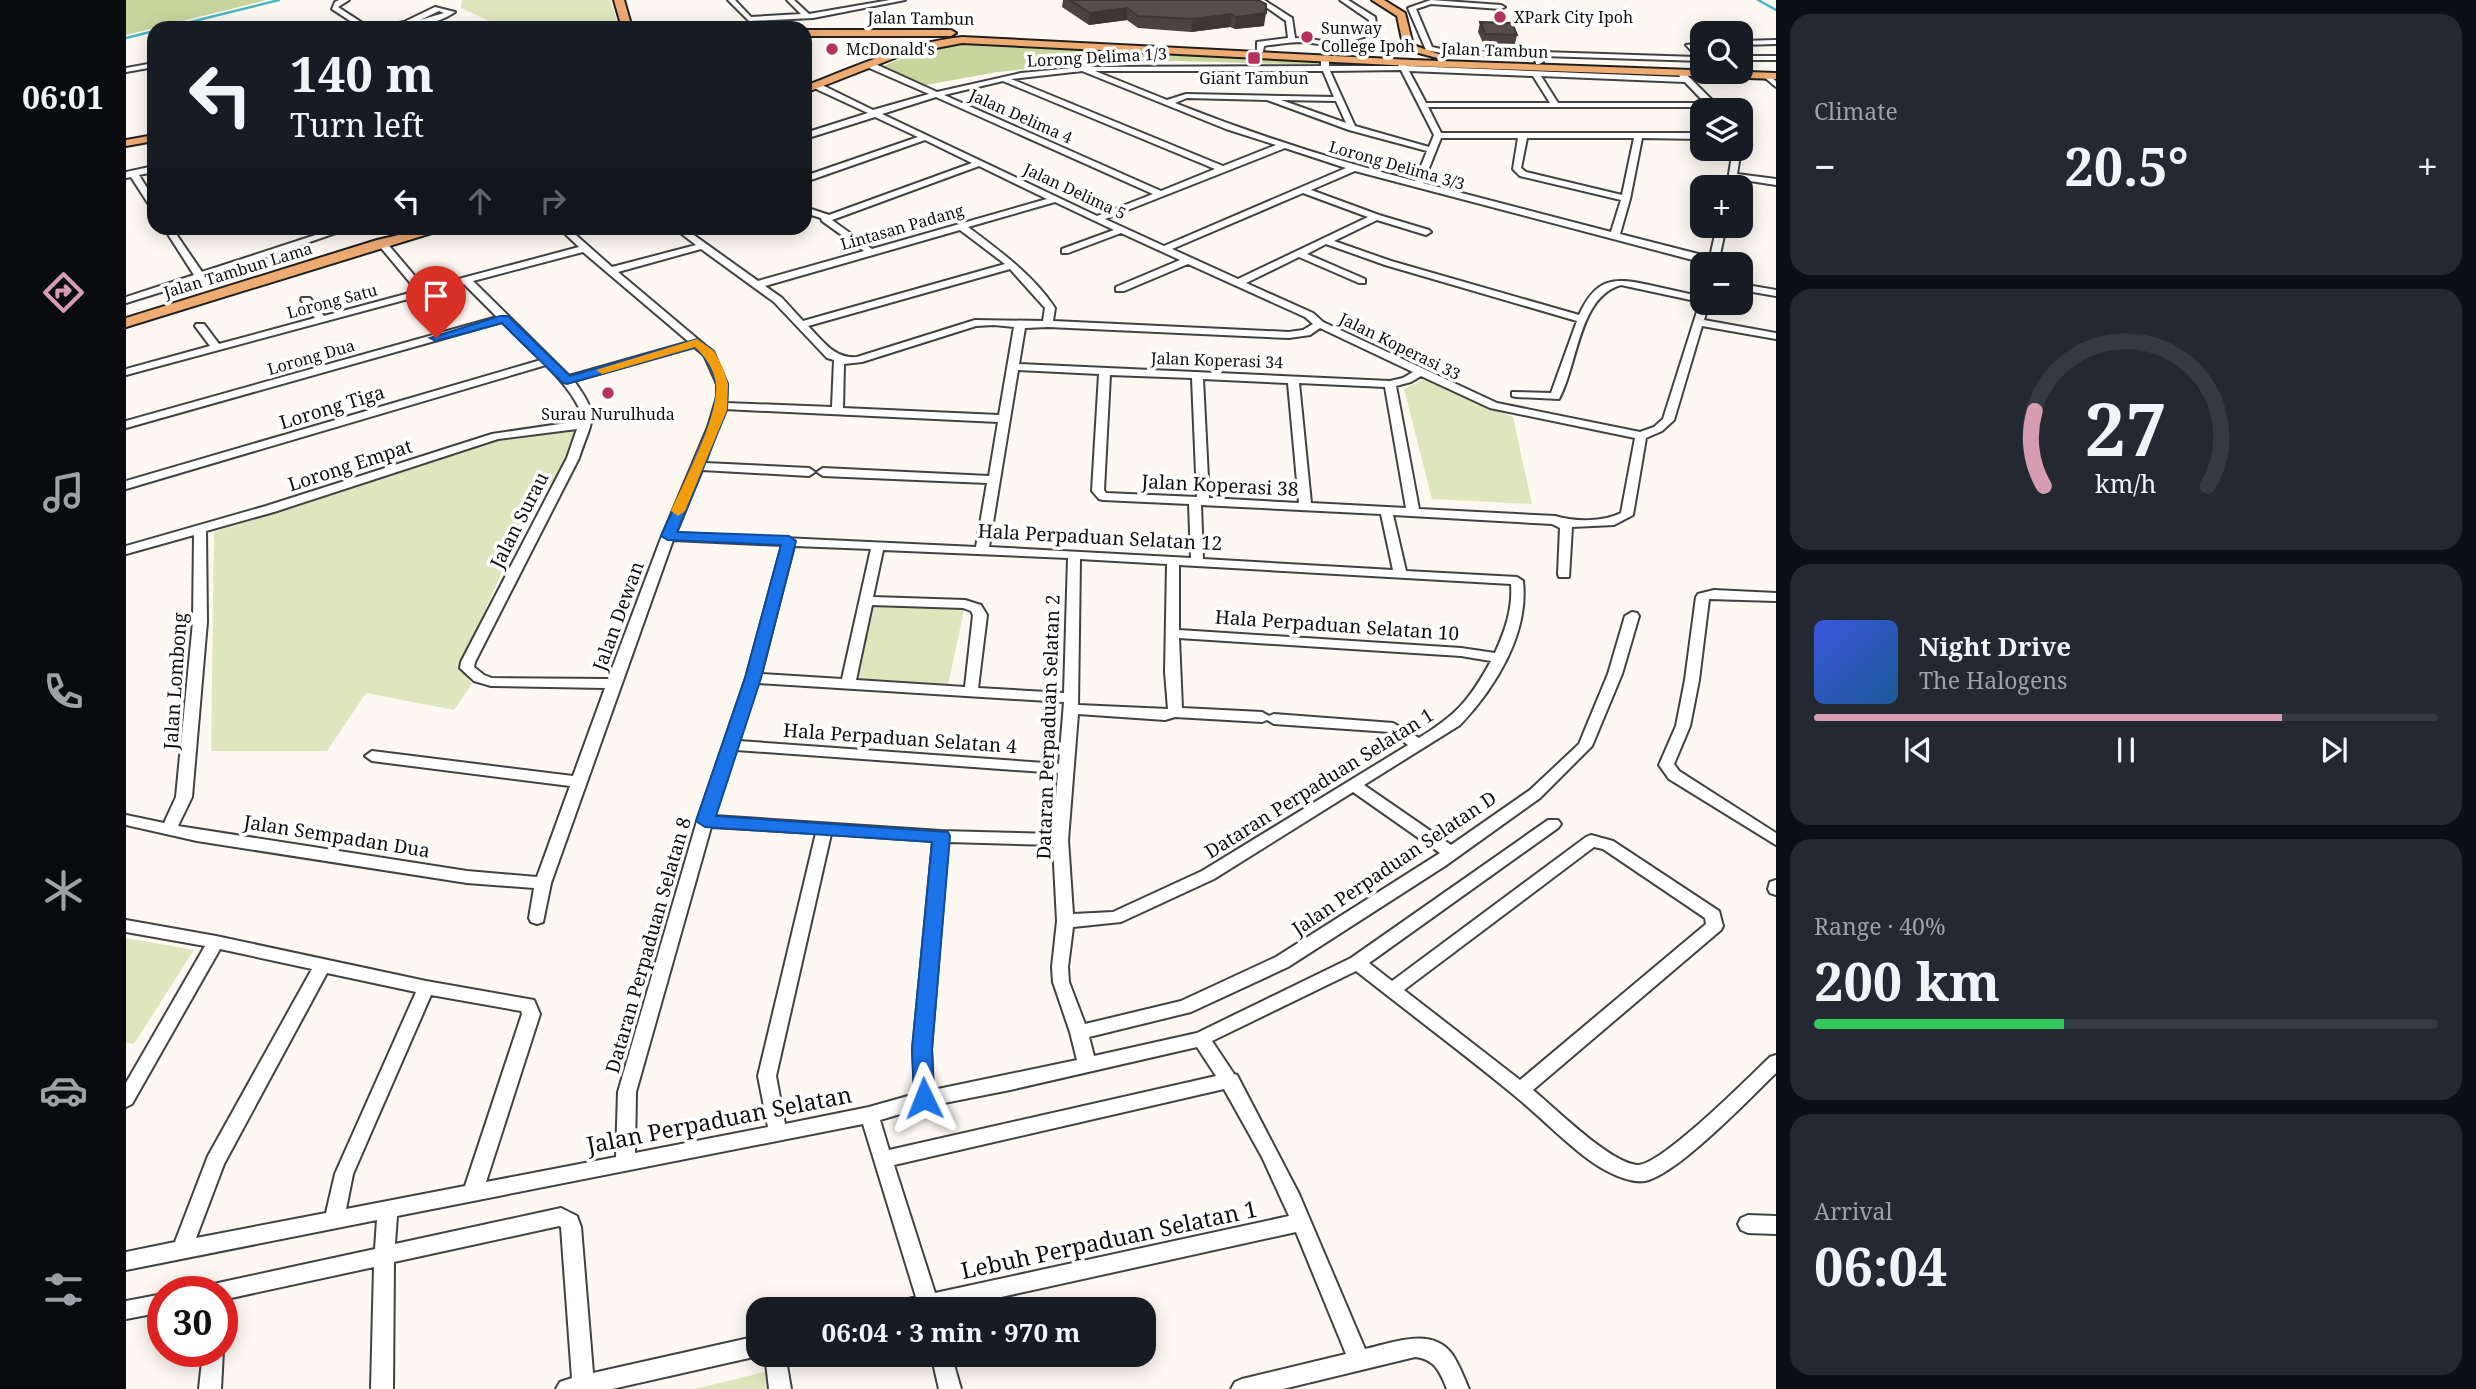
<!DOCTYPE html>
<html lang="en">
<head>
<meta charset="utf-8">
<style>
	body { margin:0; font-family:"Noto Serif",serif; background:#242831; color:#f1f3f6; height:100vh; display:flex; flex-direction:column; font-size:26px; white-space:nowrap }
	* { box-sizing:border-box; margin:0 }
	p { font-size:23px; color:#9ea1a6 }
	.icon { flex:none; width:38px; height:38px; fill:none; stroke:currentColor; stroke-width:2; stroke-linecap:round; stroke-linejoin:round }
	.map { position:relative; flex:1; overflow:hidden }
	.panel { display:flex; flex-direction:column; gap:14px; padding:14px; background:#0d0f14; width:700px }
	.panel>* { flex:none }
	.guide { position:absolute; left:21px; top:21px; width:665px; height:214px; border-radius:21px; box-shadow:0 4px 18px #0003; background:#171b24; color:#f1f3f6; overflow:hidden }
	.fabs { position:absolute; left:1564px; top:21px; display:grid; gap:14px }
	.fabs a { display:grid; place-items:center; width:63px; height:63px; border-radius:14px; background:#171b24; box-shadow:0 4px 18px #0003; font-size:35px }
	.speed { position:absolute; left:21px; top:1276px; display:flex; gap:14px; font-size:35px; font-weight:700; text-align:center }
	.speed>* { display:grid; place-content:center; width:91px; height:91px; border-radius:50%; background:#171b24; box-shadow:0 4px 18px #0003; line-height:1 }
	.speed .limit { border:10px solid #d22; background:#fff; color:#111 }
	.pin { position:absolute; display:grid; place-items:center; width:60px; height:60px; color:#fff; margin:-72px -30px; border-radius:50% 50% 50% 0; rotate:-45deg; box-shadow:0 0 7px #0007 }
	.pin .icon { rotate:45deg }
	.me { position:absolute; width:77px; margin:-38px; rotate:358deg; stroke-linejoin:round; filter:drop-shadow(0 0 5px #0008) }
	.turn { display:flex; align-items:center; gap:24px; height:147px; padding:0 28px; font-size:32px }
	.turn .icon { width:91px; height:91px; stroke-width:2.5 }
	.turn b { display:block; font-size:49px; line-height:60px }
	.lanes { display:flex; align-items:center; height:66px; padding:0 28px; background:#0003; justify-content:center; gap:35px; direction:ltr }
	.lanes .off { opacity:.35 }
	.big { font-size:52px; font-weight:700; line-height:1.1 }
	.panel .card { flex:1; display:flex; flex-direction:column; justify-content:center; gap:10px; min-width:0; padding:0 24px; border-radius:21px; background:#242831 }
	.panel .dial { align-items:center; gap:0 }
	.dial svg { height:182px; overflow:visible; fill:none; stroke:#363941; stroke-width:7; stroke-linecap:round; text-anchor:middle }
	.dial text { fill:#f1f3f6; stroke:none }
	.song { display:flex; align-items:center; gap:21px }
	.cover { width:84px; height:84px; border-radius:10px; background:linear-gradient(135deg,hsl(230 70% 55%),hsl(210 70% 35%)) }
	.played { height:7px; border-radius:4px; background:linear-gradient(90deg,#d69cb2 75%,#363941 75%) }
	.keys { display:flex; justify-content:space-around; direction:ltr }
	.heat { display:flex; justify-content:space-between; align-items:center; font-size:38px; direction:ltr }
	.charge { height:10px; border-radius:5px; background:linear-gradient(90deg,#34c759 40%,#363941 0) }
	.trip { position:absolute; left:620px; top:1297px; width:410px; height:70px; border-radius:21px; background:#171b24; box-shadow:0 4px 18px #0003; font-weight:700; line-height:70px; text-align:center }
	main { display:flex; flex:1; min-height:0 }
	.menu { display:flex; flex-direction:column; width:126px; justify-content:space-around; align-items:center; background:#090b0e; color:#9ea1a6 }
	.menu .icon { width:49px; height:49px }
	.menu .on { color:#d69cb2 }
	.menu b { font-size:32px; color:#f1f3f6 }
	.map>svg:first-child { display:block }
</style>
</head>
<body>
<main>
<nav class="menu">
<b>06:01</b>
<svg class="icon on" aria-label="directions" viewBox="0 0 24 24"><path d="M12 3l9 9-9 9-9-9zM9 14v-3h6M13 9l2 2-2 2"/></svg>
<svg class="icon" aria-label="music" viewBox="0 0 24 24"><path d="M9 18V5l10-2v13"/><circle cx="6" cy="18" r="3"/><circle cx="16" cy="16" r="3"/></svg>
<svg class="icon" aria-label="phone" viewBox="0 0 24 24"><path d="M5 4h4l2 5-3 2q2 4 5 5l2-3 5 2v4C11 20 4 13 5 4z"/></svg>
<svg class="icon" aria-label="climate" viewBox="0 0 24 24"><path d="M12 3v18M4 7l16 10M4 17L20 7"/></svg>
<svg class="icon" aria-label="car" viewBox="0 0 24 24"><path d="M5 17H2v-5l4-1 3-4h7l3 4 3 1v5h-3M9 17h6M6 11h13"/><circle cx="7" cy="17" r="2"/><circle cx="17" cy="17" r="2"/></svg>
<svg class="icon" aria-label="filters" viewBox="0 0 24 24"><path d="M4 7h16M4 17h16"/><circle cx="9" cy="7" r="2"/><circle cx="15" cy="17" r="2"/></svg>
</nav>
<div class="map">
<svg width="1650" height="1389" viewBox="0 0 1650 1389">
	<rect width="100%" height="100%" fill="#fef8f2"/>
	<path fill="#dfe6be" d="M336,0H485L493,28H378L335,8Z
		M1299,379L1387,417L1406,504L1306,499L1278,389Z
		M449,428L430,485H414L334,668L346,684L328,710L240,693L201,751H85L88,532L347,447L389,436Z
		M743,604L838,610L821,690L725,682Z
		M0,938L68,950L8,1044L0,1043Z
		M639,1372L640,1389H568Z"/>
	<path fill="#c8d69e" d="M0,0H141L0,35Z
		M839,44L1195,60L1192,65L1053,61L957,63L872,72L800,85L757,66L797,50Z"/>
	<g fill="none" stroke-linecap="round" stroke-linejoin="round">
		<path stroke="#47b6c3" stroke-width="2.5" d="M1632,0L1650,10
			M40,28L153,0
			M0,38L28,31"/>
		<defs>
			<path id="minor" d="M213,0H223L212,7L244,28H235L206,9L209,2Z
				M602,0H609L625,17L675,14L661,0H668L683,14L764,0H779L687,18L623,21Z
				M1130,0H1138L1166,18L1169,38C1194,38 1222,50 1244,36L1243,20L1214,0H1222L1249,17L1252,37C1230,55 1202,44 1177,42C1164,42 1151,44 1138,46L1137,52H1131V42L1162,38L1160,21Z
				M1305,0L1375,5L1379,7L1375,9L1305,4L1290,9L1306,47L1315,49L1409,54L1416,52L1571,57L1560,45L1577,43V47H1570L1577,53V61L1416,56L1417,62L1413,64H1410L1409,58L1315,53L1300,50L1282,8Z
				M309,7L329,12C306,28 272,28 245,28L278,22ZM313,11L318,13L294,20Z
				M1650,40V44L1615,45V41Z
				M1615,56H1650V60H1615Z
				M1199,58L1203,60V66H1273L1271,62L1275,60L1281,66L1554,77L1552,72H1558L1593,107V110H1587L1584,107H1302L1315,133H1577V139L1516,138L1504,199L1494,234L1584,257L1591,226H1600L1592,264H1582L1229,171L1185,190L1253,215L1303,230L1305,232L1300,235L1251,220L1208,241L1265,261L1453,315C1470,278 1487,277 1523,285C1541,289 1559,293 1577,297V303H1583L1578,320L1650,333V339L1576,326L1548,420L1536,431L1520,438L1507,515L1488,525L1446,527L1443,577H1433L1432,574L1434,528L1426,524L1267,515L1280,571L1391,577L1397,581C1403,634 1369,688 1334,725L1238,785L1325,845L1404,790L1453,744L1482,674L1499,616L1506,612L1511,613L1513,616L1496,674L1466,746L1414,798L1319,866L1162,967L1065,1012L963,1037L968,1056L1071,1033L1225,958L1422,820H1432L1435,824L1432,828L1243,963L1266,981L1460,837L1465,835L1487,841L1593,911L1597,926L1595,930L1407,1090C1430,1109 1483,1162 1511,1165C1534,1167 1624,1076 1644,1057L1650,1055V1073C1625,1097 1551,1175 1519,1181C1507,1183 1490,1176 1479,1170C1451,1155 1415,1117 1389,1096C1337,1053 1283,1013 1230,971L1086,1041L1108,1074L1111,1075L1173,1194L1239,1349C1266,1343 1306,1326 1326,1354C1333,1364 1338,1378 1343,1389H1321C1314,1372 1309,1359 1289,1357L1157,1389H1105L1109,1382L1116,1379L1220,1354L1170,1232L821,1309H769L772,1302L790,1297L737,1124L271,1216L269,1244L435,1208L451,1216L455,1227L467,1373L632,1336V1354H635L632,1356L486,1389H430L434,1382L446,1378L435,1227L433,1226L268,1262L267,1389H245L248,1267L96,1300V1292H82L85,1285L92,1283L249,1249L251,1220L0,1270V1252L49,1242L82,1156L186,969L94,949L6,1104L0,1107V1083L79,946L0,932V920L90,936L300,981L408,1000L414,1014L360,1182L490,1157L492,1092L571,821L620,678L656,545L547,540L425,883L417,922L411,924L405,922L403,918L408,888L341,883L71,841L0,825V815L38,823L50,797L67,622L68,535L0,554V546L140,506L366,434L454,421L456,414C447,394 435,380 420,365L0,489V481L415,360L376,322L0,428V421L371,317L338,284L0,375V369L84,346L69,326L70,324H78L93,344L189,318L175,300L176,298H184L198,316L291,291L251,243L256,240L259,241L299,288L453,247L433,228H442L486,267L570,245L548,228H558L632,281L738,251L696,221L695,218L679,213V207L703,215L846,163L799,140L679,182V176L792,137L749,117L679,139V133L742,113L688,88V84H694L747,110L803,94L741,67V63H747L811,92L895,73L956,67L1195,66V60ZM1275,70L1308,135L1303,147L1229,126L1204,71ZM956,71L1100,129L1150,145L1097,166L885,79ZM969,71H1197L1208,97L1060,94L1041,100ZM1283,71L1407,76L1424,103H1300ZM1415,76L1559,82L1579,103H1432ZM877,81L1089,169L1035,191L818,95ZM810,97L1027,194L971,216L756,114ZM1061,98L1141,100L1223,130L1301,151L1289,181C1207,160 1127,134 1049,103ZM1155,100L1210,101L1220,123ZM1315,138H1392L1387,169L1394,176L1495,200L1485,232L1297,183ZM1401,138H1508L1496,195L1400,172L1395,168ZM1159,148L1220,168L1038,246L979,219ZM853,166L921,199L746,249L706,220ZM1177,193L1242,217L1112,279L1046,249ZM929,202L988,230L936,249V253H942L995,233L1054,260L990,287V291H998L1062,264L1179,317L1187,324L1177,330L1163,332L927,321L929,308C907,275 874,251 842,227ZM834,230L879,264L677,321L656,298L639,286ZM1200,244L1259,265L1451,321L1425,393L1386,392V396L1390,397L1433,399C1452,365 1452,297 1495,285L1574,302L1537,419L1528,427L1514,432L1371,403L1197,322L1187,313L1120,283L1173,257L1233,283H1239V279L1181,254ZM575,249L648,302L701,358L708,360L706,407L600,403L601,384L587,352L492,272ZM457,252L563,342L443,376L347,281ZM884,269L919,308L917,321L849,320L731,357C708,359 697,341 682,326ZM868,325L888,327L873,415L717,408L718,364L736,362L850,326ZM922,327L1163,338L1184,335L1194,328L1287,372L1277,378L1264,381L893,364L899,328ZM568,347L578,355L591,384V397L582,427L534,541L482,679L366,678L358,675L348,667L349,662L453,458C466,418 475,418 448,381ZM892,370L973,374L966,491L973,499L977,500L1063,504L1065,558L863,547ZM984,375L1066,378L1071,497L980,493L978,490ZM1295,376L1364,408L1509,438L1495,513C1477,522 1448,522 1429,516L1293,509L1270,386L1285,382ZM1077,379L1162,383L1173,503L1083,498ZM1173,383L1259,387L1280,508L1185,503ZM598,409L872,422L863,476L697,468L691,472L697,476L861,483L850,547L550,533L576,470L683,476L689,472L683,468L579,463ZM451,429L441,458L335,662L334,668L348,681L365,686L479,688L447,776L246,751L239,756L246,761L444,786L411,877L341,871L52,826L66,797L81,622L80,531L148,512L372,439ZM1075,505L1255,514L1267,570L1077,559ZM668,546L745,549L716,679L635,674ZM757,550L942,558L938,693L852,688L861,615L855,605L839,600L747,597ZM954,559L1041,564L1039,672L1042,709L952,705ZM1053,565L1385,584C1387,609 1379,631 1369,653L1335,648L1053,630ZM746,605L837,608L845,611L847,615L839,687L730,680ZM1053,638L1335,656L1365,661C1343,701 1331,714 1293,738L1267,723L1148,714L1143,716L1136,712L1056,708ZM632,683L938,702L933,764L613,741ZM952,714L1039,720L1049,717L1136,722L1141,720L1148,724L1264,732L1282,745L1076,871L987,912L947,914L942,840ZM610,750L932,773L927,834L815,831L588,816ZM1227,792L1314,853L1150,957L1055,1001L959,1024L943,982L942,967L947,927L995,922L1088,879ZM585,827L690,833L632,1076L642,1127L509,1153L510,1092ZM705,834L807,841L787,1049L789,1094L743,1107L659,1124L650,1076ZM822,842L927,845L931,921L926,967L927,982L944,1032L951,1060L807,1090L805,1049ZM1468,847L1477,849L1579,918L1580,924L1394,1080L1278,990ZM201,973L290,992L209,1174L200,1213L70,1238L98,1164ZM305,995L395,1011L396,1014L339,1186L220,1209L227,1174ZM1071,1047L1090,1076L763,1150L754,1120L798,1107L884,1090ZM1098,1089L1136,1157L1163,1216L809,1293L768,1165Z
				M28,63V67L0,72V68Z
				M1641,74L1650,81V87L1637,76Z
				M1607,149H1615L1611,174L1650,179V185L1611,179L1609,187H1601Z
				M28,166V172L13,175L28,199V209L25,208L5,177L0,178V172Z
				M38,228H46L76,272L211,228H224L77,279L0,303V297L68,275Z
				M1615,284L1650,290V296L1615,290Z
				M1588,590L1650,593V601L1583,599L1573,680L1564,726L1548,764L1553,771L1650,833V845L1543,779L1533,765L1550,726L1559,680L1570,597L1572,594Z
				M1650,880V895L1644,893L1642,889L1644,882Z
				M1622,1215L1650,1216V1234L1622,1233L1615,1230L1612,1224L1615,1218Z
				M37,1294V1312L0,1319V1301Z
				M96,1349L97,1351L95,1389H73L77,1351H96Z
				M639,1354H659L665,1389H643Z
				M805,1354H825L835,1389H813Z"/>
			<path id="major" d="M488,0H498L506,28H496Z
				M1246,0H1258L1279,13L1287,45L1315,55V59L1278,49L1271,16Z
				M679,30H825L830,33L825,36H679Z
				M836,37L1286,60L1650,73V79L1286,66L836,43L779,54L679,93V86C731,66 780,43 836,37Z
				M28,135V141L0,146V140Z
				M303,228H322L0,327V318L251,240Z"/>
		</defs>
		<use href="#minor" stroke="#424242" stroke-width="4"/>
		<use href="#major" stroke="#202020" stroke-width="4"/>
		<use href="#minor" fill="#fff" fill-rule="evenodd"/>
		<use href="#major" fill="#eeab72" fill-rule="evenodd"/>
	</g>
	<path fill="#4b4241" d="M937,0H1132L1138,26L1109,29L1104,27L1065,32L1012,28L1001,20L963,25L936,7Z
		M1354,22L1391,35L1389,44L1357,43L1352,32Z"/>
	<path fill="#3d3635" d="M1001,8V20L963,25L964,13Z
		M1140,13L1138,26L1109,29L1110,17Z
		M1105,14L1104,27L1065,32L1067,19Z"/>
	<path fill="#574d4c" stroke="#3d3635" stroke-width="2" d="M944,0H1132L1140,4V13L1110,17L1105,14L1067,19L1012,16L1001,8L964,13Z
		M1354,22L1386,23L1391,35L1359,34Z"/>
	<path fill="#1a73e8" stroke="#114b97" stroke-width="2" d="M374,316H382L444,376L571,339L588,351L602,384L601,410L551,532L663,536L670,541L635,678L590,816L822,832L824,836L806,1049L808,1098L805,1105L798,1107L791,1105L788,1098L786,1049L806,842L579,827L570,821L619,678L655,545L542,540L535,536C549,504 595,415 590,384C588,371 579,356 569,347L441,384L437,383L376,323L310,341L304,338Z"/>
	<path fill="#f59e0b" d="M571,339L588,351L597,368L602,384L601,410L559,511L552,516L545,511C559,480 593,416 590,384C588,369 580,357 569,347L476,374L470,370Z"/>
	<g fill="#b5315e" stroke="#fff" stroke-width="2.5">
		<circle cx="1374" cy="17" r="7"/>
		<circle cx="1181" cy="37" r="7"/>
		<circle cx="706" cy="49" r="7"/>
		<rect x="1121" y="51" width="14" height="14" rx="3.5"/>
		<circle cx="482" cy="393" r="7"/>
	</g>
	<g text-anchor="middle" dominant-baseline="central" stroke-width="7" stroke-linejoin="round" paint-order="stroke">
		<g font-size="16" fill="#0f0f0f" stroke="#fff" text-anchor="start">
			<text x="1388" y="17">XPark City Ipoh</text>
			<text x="1195" y="28">Sunway<tspan x="1195" dy="18">College Ipoh</tspan></text>
			<text x="720" y="49">McDonald's</text>
			<text x="1128" y="78" text-anchor="middle">Giant Tambun</text>
			<text x="482" y="414" text-anchor="middle">Surau Nurulhuda</text>
		</g>
		<g font-size="16" fill="#0f0f0f" stroke="#fff">
			<text transform="translate(795 18) rotate(1)">Jalan Tambun</text>
			<text transform="translate(1369 50) rotate(2)">Jalan Tambun</text>
			<text transform="translate(971 57) rotate(-3)">Lorong Delima 1/3</text>
			<text transform="translate(895 116) rotate(24)">Jalan Delima 4</text>
			<text transform="translate(1271 165) rotate(16)">Lorong Delima 3/3</text>
			<text transform="translate(949 191) rotate(25)">Jalan Delima 5</text>
			<text transform="translate(776 227) rotate(-16)">Lintasan Padang</text>
			<text transform="translate(112 270) rotate(-17)">Jalan Tambun Lama</text>
			<text transform="translate(206 301) rotate(-15)">Lorong Satu</text>
			<text transform="translate(1274 346) rotate(26)">Jalan Koperasi 33</text>
			<text transform="translate(185 357) rotate(-16)">Lorong Dua</text>
			<text transform="translate(1091 360) rotate(2)">Jalan Koperasi 34</text>
		</g>
		<g font-size="19" fill="#0f0f0f" stroke="#fff">
			<text transform="translate(206 407) rotate(-17)">Lorong Tiga</text>
			<text transform="translate(224 465) rotate(-18)">Lorong Empat</text>
			<text transform="translate(1094 485) rotate(3)">Jalan Koperasi 38</text>
			<text transform="translate(393 520) rotate(-63)">Jalan Surau</text>
			<text transform="translate(974 537) rotate(3)">Hala Perpaduan Selatan 12</text>
			<text transform="translate(492 616) rotate(-70)">Jalan Dewan</text>
			<text transform="translate(1211 625) rotate(4)">Hala Perpaduan Selatan 10</text>
			<text transform="translate(49 681) rotate(-86)">Jalan Lombong</text>
			<text transform="translate(922 727) rotate(-88)">Dataran Perpaduan Selatan 2</text>
			<text transform="translate(774 738) rotate(4)">Hala Perpaduan Selatan 4</text>
			<text transform="translate(1193 783) rotate(-32)">Dataran Perpaduan Selatan 1</text>
			<text transform="translate(211 836) rotate(9)">Jalan Sempadan Dua</text>
			<text transform="translate(1268 863) rotate(-34)">Jalan Perpaduan Selatan D</text>
			<text transform="translate(522 945) rotate(-74)">Dataran Perpaduan Selatan 8</text>
		</g>
		<g font-size="23" fill="#0f0f0f" stroke="#fff">
			<text transform="translate(593 1119) rotate(-11)">Jalan Perpaduan Selatan</text>
			<text transform="translate(983 1239) rotate(-12)">Lebuh Perpaduan Selatan 1</text>
		</g>
	</g>
</svg>
<div class="fabs">
<a><svg class="icon" aria-label="search" viewBox="0 0 24 24"><circle cx="10" cy="10" r="6"/><path d="M15 15l6 6"/></svg></a>
<a><svg class="icon" aria-label="layers" viewBox="0 0 24 24"><path d="M12 4l9 5-9 5-9-5zM3 14l9 5 9-5"/></svg></a>
<a>+</a>
<a>−</a>
</div>
<div class="speed"><div class="limit">30</div></div>
<div class="pin" style="left:310px;top:338px;background:#d93025"><svg class="icon" aria-label="arrive" viewBox="0 0 24 24"><path d="M6 21V4h12l-3 4 3 4H6"/></svg></div>
<svg class="me" style="left:798px;top:1098px" viewBox="-20 -20 40 40"><path d="M0-17L14 15 0 8-14 15z" fill="#1a73e8" stroke="#fff" stroke-width="4"/></svg>
<div class="trip">06:04 · 3 min · 970 m</div>
<div class="guide">
<div class="turn"><svg class="icon" aria-label="left" viewBox="0 0 24 24"><path d="M17 20v-9H6M10 6l-5 5 5 5"/></svg><div><b>140 m</b>Turn left</div></div>
<div class="lanes"><svg class="icon" aria-label="left" viewBox="0 0 24 24"><path d="M17 20v-9H6M10 6l-5 5 5 5"/></svg><svg class="icon off" aria-label="ahead" viewBox="0 0 24 24"><path d="M12 20V5M6 11l6-6 6 6"/></svg><svg class="icon off" aria-label="right" viewBox="0 0 24 24"><path d="M7 20v-9h11M14 6l5 5-5 5"/></svg></div>
</div>
</div>
<section class="panel">
<div class="card"><p>Climate</p>
<div class="heat"><a>−</a><b class="big">20.5°</b><a>+</a></div>
</div>
<div class="card dial"><svg viewBox="0 0 100 80">
<path d="M14 69A42 42 0 1 1 86 69"/>
<path d="M14 69A42 42 0 0 1 10 36" stroke="#d69cb2"/>
<text x="50" y="56" font-size="32" font-weight="700">27</text>
<text x="50" y="72" font-size="11">km/h</text>
</svg></div>
<div class="card">
<div class="song"><i class="cover"></i><div><b>Night Drive</b><p>The Halogens</p></div></div>
<div class="played"></div>
<div class="keys"><svg class="icon" aria-label="previous" viewBox="0 0 24 24"><path d="M18 5L8 12l10 7zM5 5v14"/></svg><svg class="icon" aria-label="pause" viewBox="0 0 24 24"><path d="M8 5v14M16 5v14"/></svg><svg class="icon" aria-label="next" viewBox="0 0 24 24"><path d="M6 5l10 7-10 7zM19 5v14"/></svg></div>
</div>
<div class="card"><p>Range · 40%</p><b class="big">200 km</b><div class="charge"></div></div>
<div class="card"><p>Arrival</p><b class="big">06:04</b></div>
</section>
</main>
</body>
</html>
